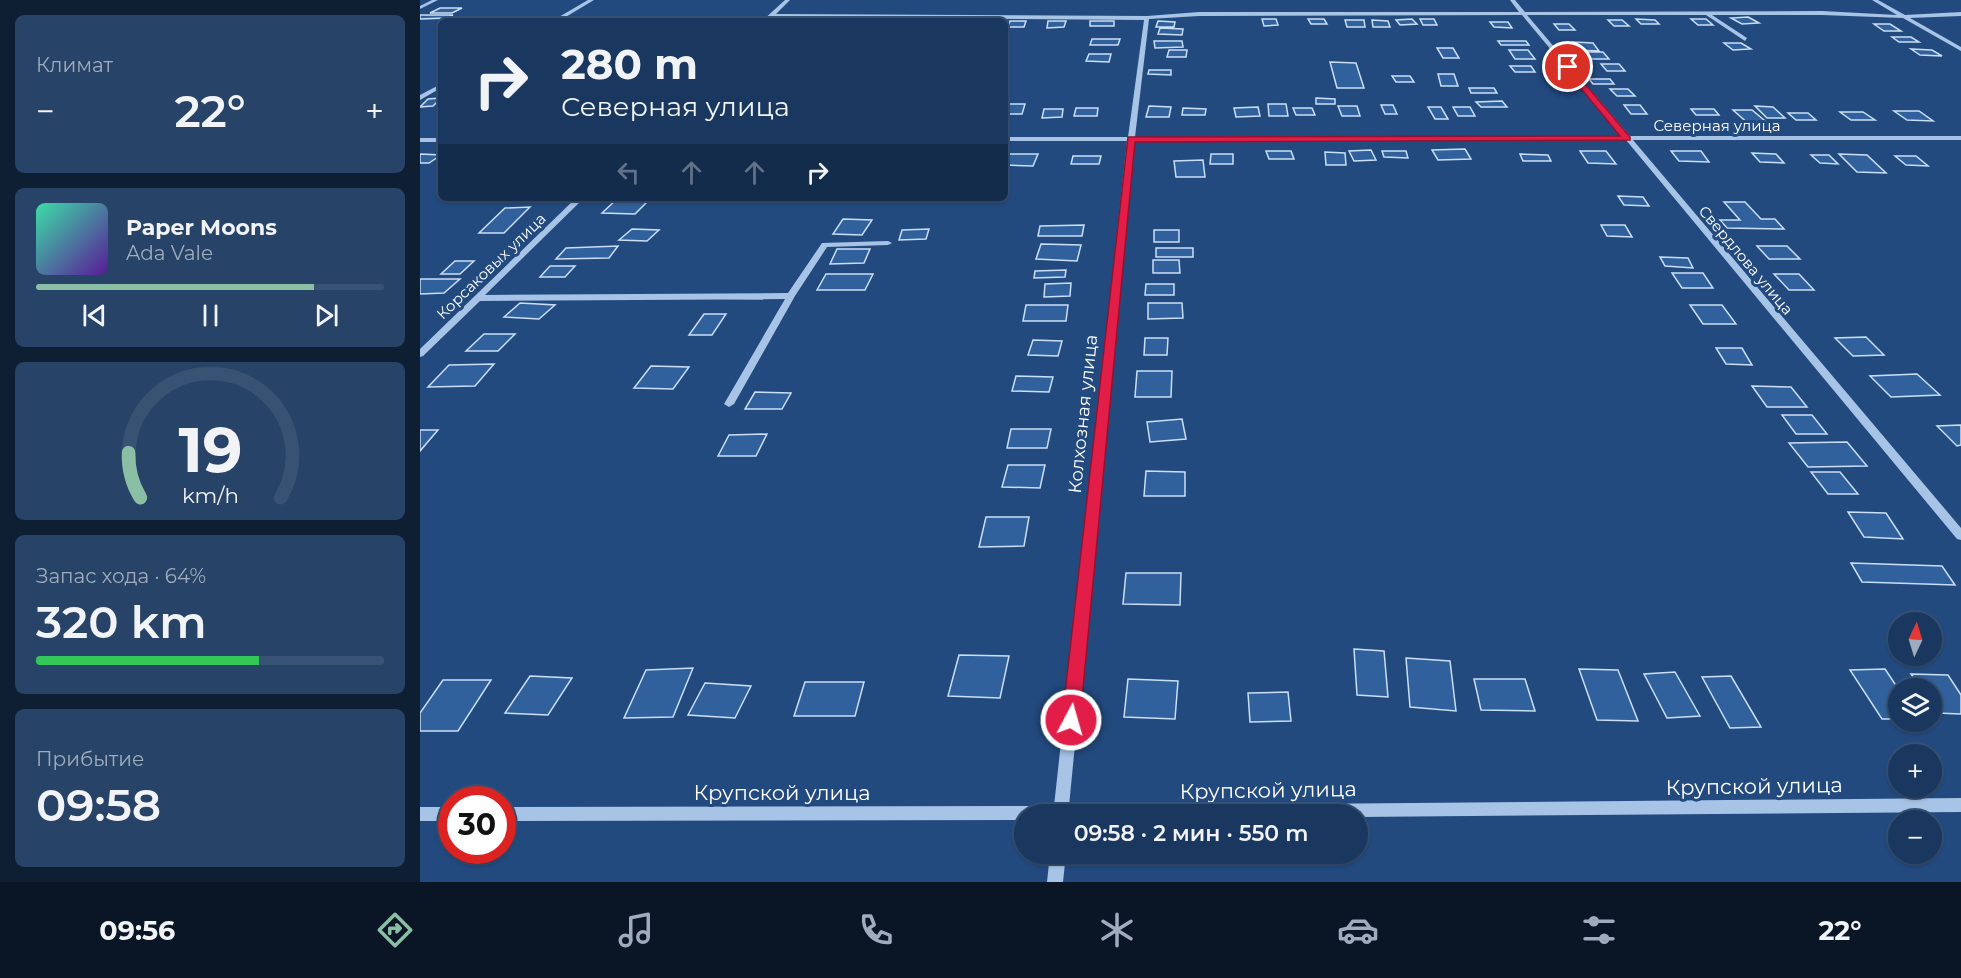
<!DOCTYPE html>
<html lang="ru">
<head>
<meta charset="utf-8">
<style>
	body { margin:0; font-family:Montserrat,sans-serif; background:#274368; color:#f1f3f6; height:100vh; display:flex; flex-direction:column; font-size:22px; white-space:nowrap }
	* { box-sizing:border-box; margin:0 }
	p { font-size:20px; color:#9facbd }
	.icon { flex:none; width:33px; height:33px; fill:none; stroke:currentColor; stroke-width:2; stroke-linecap:round; stroke-linejoin:round }
	.map { position:relative; flex:1; overflow:hidden }
	.sheet { display:flex; flex-direction:column; gap:15px; padding:15px; background:#0e1f34; width:420px }
	.sheet>* { flex:none }
	.hud { position:absolute; left:18px; top:18px; width:570px; height:183px; border-radius:9px; box-shadow:0 2px 4px #0004,0 0 0 2px #385274; background:#1a385f; color:#f1f3f6; overflow:hidden }
	.needle { width:39px; rotate:4deg }
	.fabs { position:absolute; left:1468px; top:612px; display:grid; gap:12px }
	.fabs a { display:grid; place-items:center; width:54px; height:54px; border-radius:50%; background:#1a385f; box-shadow:0 2px 4px #0004,0 0 0 2px #385274; font-size:30px }
	.speed { position:absolute; left:18px; top:786px; display:flex; gap:12px; font-size:30px; font-weight:700; text-align:center }
	.speed>* { display:grid; place-content:center; width:78px; height:78px; border-radius:50%; background:#1a385f; box-shadow:0 2px 4px #0004,0 0 0 2px #385274; line-height:1 }
	.speed .limit { border:9px solid #d22; background:#fff; color:#111 }
	.pin { position:absolute; display:grid; place-items:center; width:51px; height:51px; color:#fff; margin:-26px; border:3px solid #fff; border-radius:50%; box-shadow:0 2px 6px #0007 }
	.me { position:absolute; width:66px; margin:-33px; rotate:6deg; stroke-linejoin:round; filter:drop-shadow(0 0 4px #0008) }
	.turn { display:flex; align-items:center; gap:21px; height:126px; padding:0 24px; font-size:27px }
	.turn .icon { width:78px; height:78px; stroke-width:2.5 }
	.turn b { display:block; font-size:42px; line-height:51px }
	.lanes { display:flex; align-items:center; height:57px; padding:0 24px; background:#0003; justify-content:center; gap:30px; direction:ltr }
	.lanes .off { opacity:.35 }
	.big { font-size:45px; font-weight:600; line-height:1.1 }
	.sheet .tile { flex:1; display:flex; flex-direction:column; justify-content:center; gap:9px; min-width:0; padding:0 21px; border-radius:9px; background:#274368 }
	.sheet .dial { align-items:center; gap:0 }
	.dial svg { height:156px; overflow:visible; fill:none; stroke:#385274; stroke-width:7; stroke-linecap:round; text-anchor:middle }
	.dial text { fill:#f1f3f6; stroke:none }
	.song { display:flex; align-items:center; gap:18px }
	.cover { width:72px; height:72px; border-radius:9px; background:linear-gradient(135deg,hsl(160 70% 55%),hsl(270 70% 35%)) }
	.played { height:6px; border-radius:3px; background:linear-gradient(90deg,#8abfa5 80%,#385274 80%) }
	.keys { display:flex; justify-content:space-around; direction:ltr }
	.heat { display:flex; justify-content:space-between; align-items:center; font-size:33px; direction:ltr }
	.charge { height:9px; border-radius:4px; background:linear-gradient(90deg,#34c759 64%,#385274 0) }
	.trip { position:absolute; left:594px; top:804px; width:354px; height:60px; border-radius:30px; background:#1a385f; box-shadow:0 2px 4px #0004,0 0 0 2px #385274; font-weight:600; line-height:60px; text-align:center }
	.dock { display:flex; height:96px; justify-content:space-around; align-items:center; background:#0a1626; color:#9facbd }
	.dock .icon { width:42px; height:42px }
	.dock .on { color:#8abfa5 }
	.dock b { font-size:27px; color:#f1f3f6 }
	main { display:flex; flex:1; min-height:0 }
	.map>svg:first-child { display:block }
</style>
</head>
<body>
<main>
<section class="sheet">
<div class="tile"><p>Климат</p>
<div class="heat"><a>−</a><b class="big">22°</b><a>+</a></div>
</div>
<div class="tile">
<div class="song"><i class="cover"></i><div><b>Paper Moons</b><p>Ada Vale</p></div></div>
<div class="played"></div>
<div class="keys"><svg class="icon" aria-label="previous" viewBox="0 0 24 24"><path d="M18 5L8 12l10 7zM5 5v14"/></svg><svg class="icon" aria-label="pause" viewBox="0 0 24 24"><path d="M8 5v14M16 5v14"/></svg><svg class="icon" aria-label="next" viewBox="0 0 24 24"><path d="M6 5l10 7-10 7zM19 5v14"/></svg></div>
</div>
<div class="tile dial"><svg viewBox="0 0 100 80">
<path d="M14 69A42 42 0 1 1 86 69"/>
<path d="M14 69A42 42 0 0 1 8 46" stroke="#8abfa5"/>
<text x="50" y="56" font-size="32" font-weight="700">19</text>
<text x="50" y="72" font-size="11">km/h</text>
</svg></div>
<div class="tile"><p>Запас хода · 64%</p><b class="big">320 km</b><div class="charge"></div></div>
<div class="tile"><p>Прибытие</p><b class="big">09:58</b></div>
</section>
<div class="map">
<svg width="1541" height="882" viewBox="0 0 1541 882">
	<rect width="100%" height="100%" fill="#224a7f"/>
	<path fill="#31619c" stroke="#cadef5" stroke-width="1.5" d="M20,8H42L32,13H10Z
		M0,15H33L27,18L0,19Z
		M374,16L396,17L391,21H368Z
		M1328,17L1339,23L1322,24L1311,18Z
		M842,19H856L858,25L844,26Z
		M888,19H904L907,24H891Z
		M992,19L997,24L980,25L976,20Z
		M1000,19H1014L1017,25H1003Z
		M1216,19L1235,20L1239,24H1221Z
		M1271,19H1286L1293,25H1278Z
		M925,20H944L945,27H927Z
		M952,20L968,21L970,27H953Z
		M1188,20H1202L1209,26H1194Z
		M590,21H606L604,27H588Z
		M628,21H646L644,27L627,28Z
		M670,21H694V26H670Z
		M738,21L755,22L754,27H736Z
		M1070,22H1088L1092,28L1074,27Z
		M1134,24H1149L1155,30H1139Z
		M1454,24H1470L1481,31H1464Z
		M740,28L763,29L762,35L738,34Z
		M1472,37H1491L1499,42H1479Z
		M672,39H700L698,45H670Z
		M734,41H762L763,47L735,48Z
		M1078,41H1106L1109,45H1081Z
		M1153,42L1173,43L1179,51L1159,50Z
		M1304,43H1321L1331,49L1313,50Z
		M1017,48H1033L1039,58H1023Z
		M1491,49L1512,50L1522,56L1500,55Z
		M749,50H767L766,57H747Z
		M1089,50H1108L1115,59H1095Z
		M1163,52H1183L1189,59H1169Z
		M669,54H691L689,62L666,61Z
		M910,62L936,63L944,88H917Z
		M1181,64H1199L1205,71H1187Z
		M1090,66H1111L1115,72H1095Z
		M729,70H751V75L728,74Z
		M1018,74H1034L1038,86H1021Z
		M972,76H990L994,82H976Z
		M1169,79H1190L1194,84H1173Z
		M1049,88H1074L1077,93H1051Z
		M1190,89H1208L1215,96H1197Z
		M21,98L13,106L0,107L8,99Z
		M896,98L915,99V104H896Z
		M1082,101L1087,107H1061L1056,102Z
		M587,104H605L602,114H585Z
		M848,104H866L868,116H849Z
		M961,105H973L977,114H965Z
		M1204,105H1220L1227,114H1211Z
		M729,106L751,107L749,117H726Z
		M918,106H937L940,116H922Z
		M1335,106L1353,107L1365,118H1347Z
		M838,107L840,116L816,117L814,108Z
		M1008,107H1021L1028,119H1015Z
		M1033,107H1050L1055,116H1038Z
		M656,108H678L677,116H654Z
		M763,108L786,109L785,115H762Z
		M873,108H892L895,115H876Z
		M624,109H643L642,117L622,118Z
		M1271,109H1294L1299,115H1276Z
		M1313,110H1332L1350,125H1330Z
		M1474,111H1499L1513,121L1487,120Z
		M1420,112H1443L1455,120H1431Z
		M1368,113H1388L1396,120H1376Z
		M1045,149L1051,159L1018,160L1012,150Z
		M951,150L956,160L934,161L929,151Z
		M846,151H871L874,159H849Z
		M962,151H986L988,158L964,157Z
		M1160,151H1186L1196,164L1168,163Z
		M1251,151H1281L1289,162L1259,161Z
		M905,152L925,153L926,165H906Z
		M1332,153L1356,154L1364,163L1340,162Z
		M0,154L21,155L9,163H0Z
		M585,154H618L613,166L585,165Z
		M791,154H813V164H790Z
		M1100,154L1128,155L1131,161H1103Z
		M1419,154L1447,155L1466,173L1437,172Z
		M1391,155H1409L1418,164L1400,163Z
		M653,156H681L679,164H651Z
		M1475,156H1496L1508,166L1486,165Z
		M783,160L785,177H756L754,161Z
		M1198,196L1223,197L1229,206L1204,205Z
		M197,199H230L215,214L182,213Z
		M1304,202H1325L1341,219H1355L1364,229L1307,228L1300,220H1320Z
		M110,207L84,233H59L85,208Z
		M423,219L452,220L442,235L413,234Z
		M664,225L662,236H618L620,226Z
		M1181,225H1205L1212,237L1187,236Z
		M212,229L239,230L227,241L199,240Z
		M509,229L506,239L479,240L482,230Z
		M734,230H759V242H734Z
		M621,244L661,245L657,261L616,259Z
		M198,246L189,258L136,259L146,248Z
		M1337,246H1367L1380,259H1349Z
		M736,248H773V257H736Z
		M417,249H450L444,263L410,264Z
		M1240,257L1268,258L1273,268L1245,266Z
		M733,260H759L760,273H733Z
		M35,261H54L40,274H21Z
		M130,266H155L145,277H120Z
		M646,270L645,277L614,278L615,271Z
		M1252,273H1283L1293,288H1262Z
		M406,274H453L445,290H397Z
		M1354,274H1379L1394,290H1369Z
		M0,279H40L24,293L0,294Z
		M651,283L650,296L624,297L625,284Z
		M726,284H754V295H725Z
		M100,303L135,305L119,319L84,317Z
		M728,303H762L763,318L728,319Z
		M606,305H648L646,321H603Z
		M1270,305H1302L1316,324H1283Z
		M284,314H306L292,335H269Z
		M64,334H95L78,351H46Z
		M1446,337L1464,355L1433,356L1415,338Z
		M725,338H748L747,355H724Z
		M613,340L642,341L638,356L608,355Z
		M1296,348H1322L1332,365L1306,364Z
		M74,364L55,386L8,387L29,365Z
		M231,366L269,367L253,389L214,388Z
		M717,371H752L751,397H715Z
		M1497,374L1520,395L1471,397L1450,376Z
		M596,376L633,377L629,392L592,391Z
		M1332,386L1371,387L1387,407H1347Z
		M335,392L371,393L362,409H325Z
		M1362,415H1392L1407,434H1376Z
		M762,419L766,439L730,442L727,422Z
		M1541,425V445L1537,446L1517,426Z
		M591,429H631L627,448H587Z
		M0,430H18L0,451Z
		M347,434L336,456H298L309,435Z
		M1427,442L1447,466L1388,467L1369,443Z
		M588,465H625L620,488L582,487Z
		M726,471L765,472V496H724Z
		M1391,472H1420L1438,494H1408Z
		M1428,512L1466,513L1483,539L1444,537Z
		M566,517H609L604,546L559,547Z
		M1431,563L1522,566L1535,585L1442,582Z
		M706,573H761L760,605L703,604Z
		M934,649L964,651L968,697L937,695Z
		M539,655L589,656L580,698L528,696Z
		M986,658L1030,661L1036,711L990,707Z
		M273,668L253,717L204,718L226,670Z
		M1159,669L1198,670L1218,721L1177,720Z
		M1465,669L1479,690V719H1462L1430,670Z
		M1255,672L1280,716L1247,718L1224,674Z
		M1491,674L1528,675L1541,695V714L1517,713L1512,706V688H1501Z
		M110,676L152,678L128,715L85,713Z
		M1311,676L1341,727L1310,728L1282,677Z
		M708,679L758,681L755,719L704,717Z
		M1054,679H1105L1115,711L1061,710Z
		M23,680H71L38,731H0V713Z
		M385,682H444L435,716H374Z
		M285,683L331,686L315,718L268,715Z
		M868,692L871,721L830,722L828,693Z"/>
	<g fill="none" stroke-linecap="round" stroke-linejoin="round">
		<path fill="#a7c4e7" fill-rule="evenodd" d="M12,0H18L0,9V6Z
			M168,0H174L139,21H132Z
			M365,0H370L356,14L727,16L779,12H1099L1090,0H1095L1105,12L1402,11L1477,15L1452,0H1458L1485,15L1541,12V16L1490,18L1541,47V51L1483,18L1402,15H1292L1327,38L1325,41L1286,15H1107L1210,136H1541V140H1213L1541,528V540L1537,539L1206,140L714,141L649,806L1541,798V812L938,817V814H604V820L82,821V807L634,806L707,141H585V137H708L724,20L353,17L348,21H342ZM1102,15L1203,136L715,137L729,19L779,16Z
			M21,84V88L0,100V95Z
			M0,138H21V142H0Z
			M156,198H164L65,295L368,293L402,243L468,241L472,243L468,245L407,247L375,296L314,404L309,407L304,404L365,299L60,301L3,356L0,357V349Z
			M0,807H32V821H0Z
			M630,854H646L643,882H627Z"/>
	</g>
	<path fill="#e11d48" stroke="#92132f" stroke-width="1.5" d="M1145,66H1150L1210,137V140L715,142L660,720L658,725L651,727L645,725L642,720L708,137L1200,136L1145,69Z"/>
	<g text-anchor="middle" dominant-baseline="central" stroke-width="6" stroke-linejoin="round" paint-order="stroke">
		<g font-size="15" fill="#fff" stroke="#224a7f">
			<text x="1297" y="125">Северная улица</text>
			<text transform="translate(1326 260) rotate(50)">Свердлова улица</text>
			<text transform="translate(71 266) rotate(-44)">Корсаковых улица</text>
		</g>
		<g font-size="18" fill="#fff" stroke="#224a7f">
			<text transform="translate(663 414) rotate(-84)">Колхозная улица</text>
		</g>
		<g font-size="21" fill="#fff" stroke="#224a7f">
			<text transform="translate(1334 786) rotate(-1)">Крупской улица</text>
			<text transform="translate(848 790) rotate(-1)">Крупской улица</text>
			<text x="362" y="792">Крупской улица</text>
		</g>
	</g>
</svg>
<div class="fabs">
<a><svg class="needle" viewBox="-14 -14 28 28"><path d="M0-13l5 13h-10z" fill="#e53935"/><path d="M0 13l5-13h-10z" fill="#9facbd"/></svg></a>
<a><svg class="icon" aria-label="layers" viewBox="0 0 24 24"><path d="M12 4l9 5-9 5-9-5zM3 14l9 5 9-5"/></svg></a>
<a>+</a>
<a>−</a>
</div>
<div class="speed"><div class="limit">30</div></div>
<div class="pin" style="left:1148px;top:67px;background:#d93025"><svg class="icon" aria-label="arrive" viewBox="0 0 24 24"><path d="M6 21V4h12l-3 4 3 4H6"/></svg></div>
<svg class="me" style="left:651px;top:720px" viewBox="-20 -20 40 40"><circle r="17" fill="#e11d48" stroke="#fff" stroke-width="3"/><path d="M0-11L8 9 0 5-8 9z" fill="#fff"/></svg>
<div class="trip">09:58 · 2 мин · 550 m</div>
<div class="hud">
<div class="turn"><svg class="icon" aria-label="right" viewBox="0 0 24 24"><path d="M7 20v-9h11M14 6l5 5-5 5"/></svg><div><b>280 m</b>Северная улица</div></div>
<div class="lanes"><svg class="icon off" aria-label="left" viewBox="0 0 24 24"><path d="M17 20v-9H6M10 6l-5 5 5 5"/></svg><svg class="icon off" aria-label="ahead" viewBox="0 0 24 24"><path d="M12 20V5M6 11l6-6 6 6"/></svg><svg class="icon off" aria-label="ahead" viewBox="0 0 24 24"><path d="M12 20V5M6 11l6-6 6 6"/></svg><svg class="icon" aria-label="right" viewBox="0 0 24 24"><path d="M7 20v-9h11M14 6l5 5-5 5"/></svg></div>
</div>
</div>
</main>
<nav class="dock">
<b>09:56</b>
<svg class="icon on" aria-label="directions" viewBox="0 0 24 24"><path d="M12 3l9 9-9 9-9-9zM9 14v-3h6M13 9l2 2-2 2"/></svg>
<svg class="icon" aria-label="music" viewBox="0 0 24 24"><path d="M9 18V5l10-2v13"/><circle cx="6" cy="18" r="3"/><circle cx="16" cy="16" r="3"/></svg>
<svg class="icon" aria-label="phone" viewBox="0 0 24 24"><path d="M5 4h4l2 5-3 2q2 4 5 5l2-3 5 2v4C11 20 4 13 5 4z"/></svg>
<svg class="icon" aria-label="climate" viewBox="0 0 24 24"><path d="M12 3v18M4 7l16 10M4 17L20 7"/></svg>
<svg class="icon" aria-label="car" viewBox="0 0 24 24"><path d="M5 17H2v-5l4-1 3-4h7l3 4 3 1v5h-3M9 17h6M6 11h13"/><circle cx="7" cy="17" r="2"/><circle cx="17" cy="17" r="2"/></svg>
<svg class="icon" aria-label="filters" viewBox="0 0 24 24"><path d="M4 7h16M4 17h16"/><circle cx="9" cy="7" r="2"/><circle cx="15" cy="17" r="2"/></svg>
<b>22°</b>
</nav>
</body>
</html>
